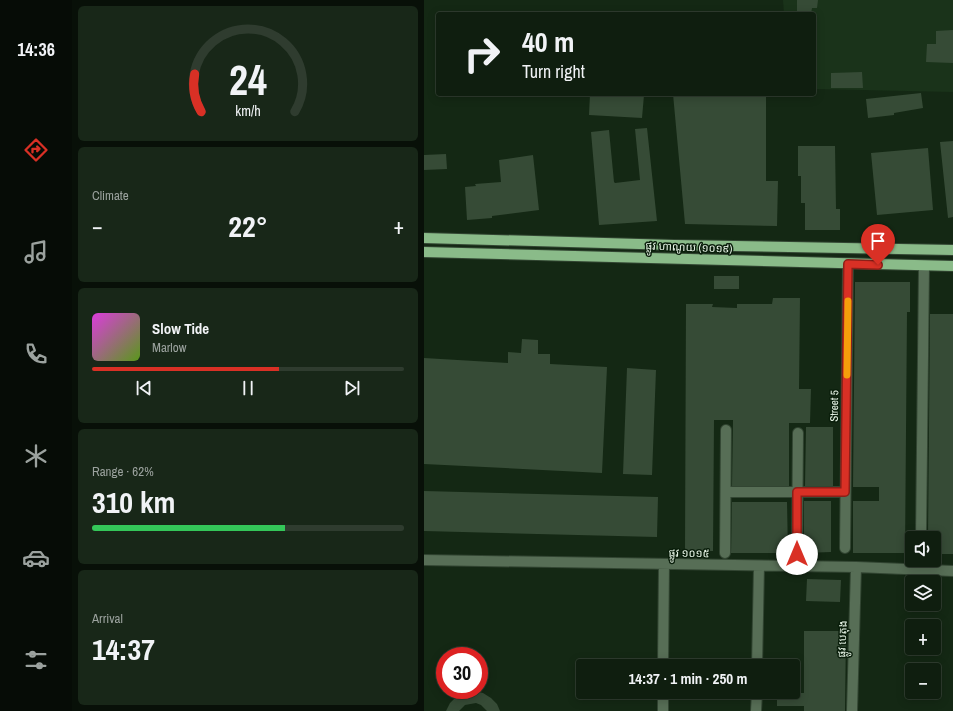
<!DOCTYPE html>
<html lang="en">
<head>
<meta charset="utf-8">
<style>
	body { margin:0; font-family:"Archivo Narrow","Noto Sans Khmer",sans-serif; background:#182718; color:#f1f3f6; height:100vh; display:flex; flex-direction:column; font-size:15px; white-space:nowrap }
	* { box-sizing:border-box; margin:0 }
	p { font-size:13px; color:#9ba29e }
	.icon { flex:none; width:22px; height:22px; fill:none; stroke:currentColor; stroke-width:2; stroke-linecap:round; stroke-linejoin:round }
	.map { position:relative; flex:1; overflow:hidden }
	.sheet { display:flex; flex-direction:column; gap:6px; padding:6px; background:#081008; width:352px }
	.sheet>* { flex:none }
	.top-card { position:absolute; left:12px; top:12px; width:380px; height:84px; border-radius:4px; box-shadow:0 2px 10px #0003,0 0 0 1px #2f3c2f; background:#0f1e0f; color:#f1f3f6; overflow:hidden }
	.tools { position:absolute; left:481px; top:531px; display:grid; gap:8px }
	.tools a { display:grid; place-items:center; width:36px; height:36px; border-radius:4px; background:#0f1e0f; box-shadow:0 2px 10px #0003,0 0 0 1px #2f3c2f; font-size:20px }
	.speed { position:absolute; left:12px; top:647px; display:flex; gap:8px; font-size:20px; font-weight:700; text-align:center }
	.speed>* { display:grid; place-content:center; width:52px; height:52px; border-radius:50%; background:#0f1e0f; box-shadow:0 2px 10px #0003,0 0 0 1px #2f3c2f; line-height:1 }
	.speed .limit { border:6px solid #d22; background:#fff; color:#111 }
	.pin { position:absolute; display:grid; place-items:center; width:34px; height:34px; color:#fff; margin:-41px -17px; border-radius:50% 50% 50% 0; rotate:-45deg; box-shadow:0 0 4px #0007 }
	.pin .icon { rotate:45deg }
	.me { position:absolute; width:44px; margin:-22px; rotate:0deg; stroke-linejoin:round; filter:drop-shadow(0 0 3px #0008) }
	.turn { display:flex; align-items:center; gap:14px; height:84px; padding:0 20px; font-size:18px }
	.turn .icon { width:52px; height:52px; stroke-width:2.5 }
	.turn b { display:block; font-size:28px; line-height:34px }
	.big { font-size:30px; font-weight:700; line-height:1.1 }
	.sheet .card { flex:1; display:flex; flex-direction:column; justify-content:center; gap:6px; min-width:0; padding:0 14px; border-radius:6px; background:#182718 }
	.sheet .dial { align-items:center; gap:0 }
	.dial svg { height:104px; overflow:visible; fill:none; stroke:#2f3c2f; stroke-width:7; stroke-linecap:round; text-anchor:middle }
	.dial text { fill:#f1f3f6; stroke:none }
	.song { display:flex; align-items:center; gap:12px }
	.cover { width:48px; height:48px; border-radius:6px; background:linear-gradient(135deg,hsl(300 70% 55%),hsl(90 70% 35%)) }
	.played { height:4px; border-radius:2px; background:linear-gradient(90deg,#d93025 60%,#2f3c2f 60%) }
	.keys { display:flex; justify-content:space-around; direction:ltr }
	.heat { display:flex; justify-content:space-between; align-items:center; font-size:22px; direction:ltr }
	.charge { height:6px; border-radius:3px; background:linear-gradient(90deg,#34c759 62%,#2f3c2f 0) }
	.trip { position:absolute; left:152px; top:659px; width:224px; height:40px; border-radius:4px; background:#0f1e0f; box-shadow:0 2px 10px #0003,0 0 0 1px #2f3c2f; font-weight:700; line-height:40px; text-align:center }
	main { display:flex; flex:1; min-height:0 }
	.dock { display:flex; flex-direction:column; width:72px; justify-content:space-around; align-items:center; background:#060c06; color:#9ba29e }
	.dock .icon { width:28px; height:28px }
	.dock .active { color:#d93025 }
	.dock b { font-size:18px; color:#f1f3f6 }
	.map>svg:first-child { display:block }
</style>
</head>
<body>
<main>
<nav class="dock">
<b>14:36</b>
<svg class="icon active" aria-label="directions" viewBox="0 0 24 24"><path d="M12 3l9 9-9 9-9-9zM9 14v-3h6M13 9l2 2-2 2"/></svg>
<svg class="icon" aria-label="music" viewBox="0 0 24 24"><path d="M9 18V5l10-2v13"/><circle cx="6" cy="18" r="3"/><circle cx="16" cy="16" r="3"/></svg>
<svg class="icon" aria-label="phone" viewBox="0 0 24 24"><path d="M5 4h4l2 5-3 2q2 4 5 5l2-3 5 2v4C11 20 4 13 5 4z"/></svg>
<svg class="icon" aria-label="climate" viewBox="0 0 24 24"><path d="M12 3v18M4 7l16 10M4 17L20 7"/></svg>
<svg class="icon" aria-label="car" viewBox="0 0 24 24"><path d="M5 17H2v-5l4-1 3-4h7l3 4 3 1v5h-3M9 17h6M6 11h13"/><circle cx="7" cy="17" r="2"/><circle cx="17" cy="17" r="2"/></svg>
<svg class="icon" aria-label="filters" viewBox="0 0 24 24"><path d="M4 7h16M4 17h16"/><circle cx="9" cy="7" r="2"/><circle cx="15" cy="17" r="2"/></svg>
</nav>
<section class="sheet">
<div class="card dial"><svg viewBox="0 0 100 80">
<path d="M14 69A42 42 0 1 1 86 69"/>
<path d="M14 69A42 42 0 0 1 9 40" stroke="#d93025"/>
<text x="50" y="56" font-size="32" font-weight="700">24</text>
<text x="50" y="72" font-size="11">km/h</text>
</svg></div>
<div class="card"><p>Climate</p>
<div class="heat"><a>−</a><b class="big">22°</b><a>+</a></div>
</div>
<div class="card">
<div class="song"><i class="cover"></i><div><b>Slow Tide</b><p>Marlow</p></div></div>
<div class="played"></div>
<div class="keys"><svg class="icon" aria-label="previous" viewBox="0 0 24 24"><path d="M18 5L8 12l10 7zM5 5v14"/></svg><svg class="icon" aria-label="pause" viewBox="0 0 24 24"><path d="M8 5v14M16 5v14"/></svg><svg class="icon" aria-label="next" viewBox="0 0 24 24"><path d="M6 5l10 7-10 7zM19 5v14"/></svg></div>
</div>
<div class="card"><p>Range · 62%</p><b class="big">310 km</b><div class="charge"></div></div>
<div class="card"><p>Arrival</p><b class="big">14:37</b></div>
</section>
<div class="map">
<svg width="529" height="711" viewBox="0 0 529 711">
	<rect width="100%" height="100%" fill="#142814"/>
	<path fill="#1a331a" d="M359,0H529V92L390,89V14H360Z"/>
	<path fill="#364b36" d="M373,0H394L393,8H388L387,14H373Z
		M529,30V63L502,62L503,44H512V31Z
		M438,72L439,88H407V73Z
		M497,93L499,108L470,113V115L444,118L442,99Z
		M166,94L220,95L218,118L165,115Z
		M249,94L342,95V181H354L353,226L261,224Z
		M223,128L233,221L175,225L167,132L185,130L190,182L191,183L216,180L211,129Z
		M529,141V217L524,218L516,142Z
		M374,146H411L412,209H416V230H381V203H377V176H374Z
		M504,148L509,210L453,215L447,153Z
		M22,154L23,169L0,170V155Z
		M109,155L115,210L68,216V218L43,220L41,187L52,186L51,184L77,182L75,160Z
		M290,276H315V289H290Z
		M431,282H486V312H483L481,553H429V501H455V487H429Z
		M349,298H376L375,389H387L386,423H365V486H308L309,420H290L289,551H261L262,304H289L288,307L313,308V304H348Z
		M506,314H529V554H510V538H504Z
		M98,339L114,340V354H126V364L183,367L178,473L0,464V358L84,363V352L97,353Z
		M203,368L232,370L228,475L199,474Z
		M382,427H409V486H381Z
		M0,491L234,497L233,537L0,531Z
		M380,501H407V552L380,553Z
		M308,502H363L364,553H307Z
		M383,579L417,580L416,602L382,601Z
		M380,631H422L421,711H380V706H353V693H380Z
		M50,691L59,693L67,698L73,704L76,711H63L57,705L52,703L41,705L35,711H22L26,703L33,696L41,692Z"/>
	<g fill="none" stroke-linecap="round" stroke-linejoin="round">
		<defs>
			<path id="minor" d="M302,492H421
				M497,538L500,266
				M421,548L424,264
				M301,553L302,430
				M373,554L374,433
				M0,560L432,567L529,571
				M239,666L240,564
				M333,666L335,566
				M239,711V692
				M332,711L333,692
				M428,711L432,567"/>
			<path id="primary" d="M0,238L250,245L529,250
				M0,252L529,266"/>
		</defs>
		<use href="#minor" stroke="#324532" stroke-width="12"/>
		<use href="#primary" stroke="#324532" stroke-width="12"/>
		<use href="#minor" stroke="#576e56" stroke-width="10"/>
		<use href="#primary" stroke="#8abb89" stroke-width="10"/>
	</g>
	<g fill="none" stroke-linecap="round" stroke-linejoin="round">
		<defs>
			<path id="route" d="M373,554V492H421L424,264L454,265"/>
		</defs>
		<use href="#route" stroke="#8d1f18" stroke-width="10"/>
		<use href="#route" stroke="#d93025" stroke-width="7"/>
		<path stroke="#f59e0b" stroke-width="7" d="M423,375L424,301"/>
	</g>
	<g text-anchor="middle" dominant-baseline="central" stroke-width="3" stroke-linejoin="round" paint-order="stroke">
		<g font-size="11" fill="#eaf7e9" stroke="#0a1e0b">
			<text transform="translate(265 247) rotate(2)">ផ្លូវ ហាណូយ (១០១៩)</text>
			<text transform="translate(410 406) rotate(-89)">Street 5</text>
			<text transform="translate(265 553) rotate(1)">ផ្លូវ ១០១៥</text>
			<text transform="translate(418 639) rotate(-88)">ផ្លូវ បេតុង</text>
		</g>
	</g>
</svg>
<div class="tools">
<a><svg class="icon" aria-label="sound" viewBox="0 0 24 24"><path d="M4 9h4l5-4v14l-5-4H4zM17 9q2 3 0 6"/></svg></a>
<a><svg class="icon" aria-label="layers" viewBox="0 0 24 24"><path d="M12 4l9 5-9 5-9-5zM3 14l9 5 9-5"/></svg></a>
<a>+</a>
<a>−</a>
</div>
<div class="speed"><div class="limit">30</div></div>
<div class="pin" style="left:454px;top:265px;background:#d93025"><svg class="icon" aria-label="arrive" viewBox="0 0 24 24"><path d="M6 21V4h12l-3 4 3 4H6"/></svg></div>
<svg class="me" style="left:373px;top:554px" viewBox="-20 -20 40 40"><circle r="19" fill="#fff"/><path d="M0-13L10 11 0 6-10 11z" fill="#d93025"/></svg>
<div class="trip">14:37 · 1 min · 250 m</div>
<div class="top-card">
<div class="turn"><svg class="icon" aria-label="right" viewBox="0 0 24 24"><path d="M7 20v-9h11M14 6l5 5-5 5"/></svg><div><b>40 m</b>Turn right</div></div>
</div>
</div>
</main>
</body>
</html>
